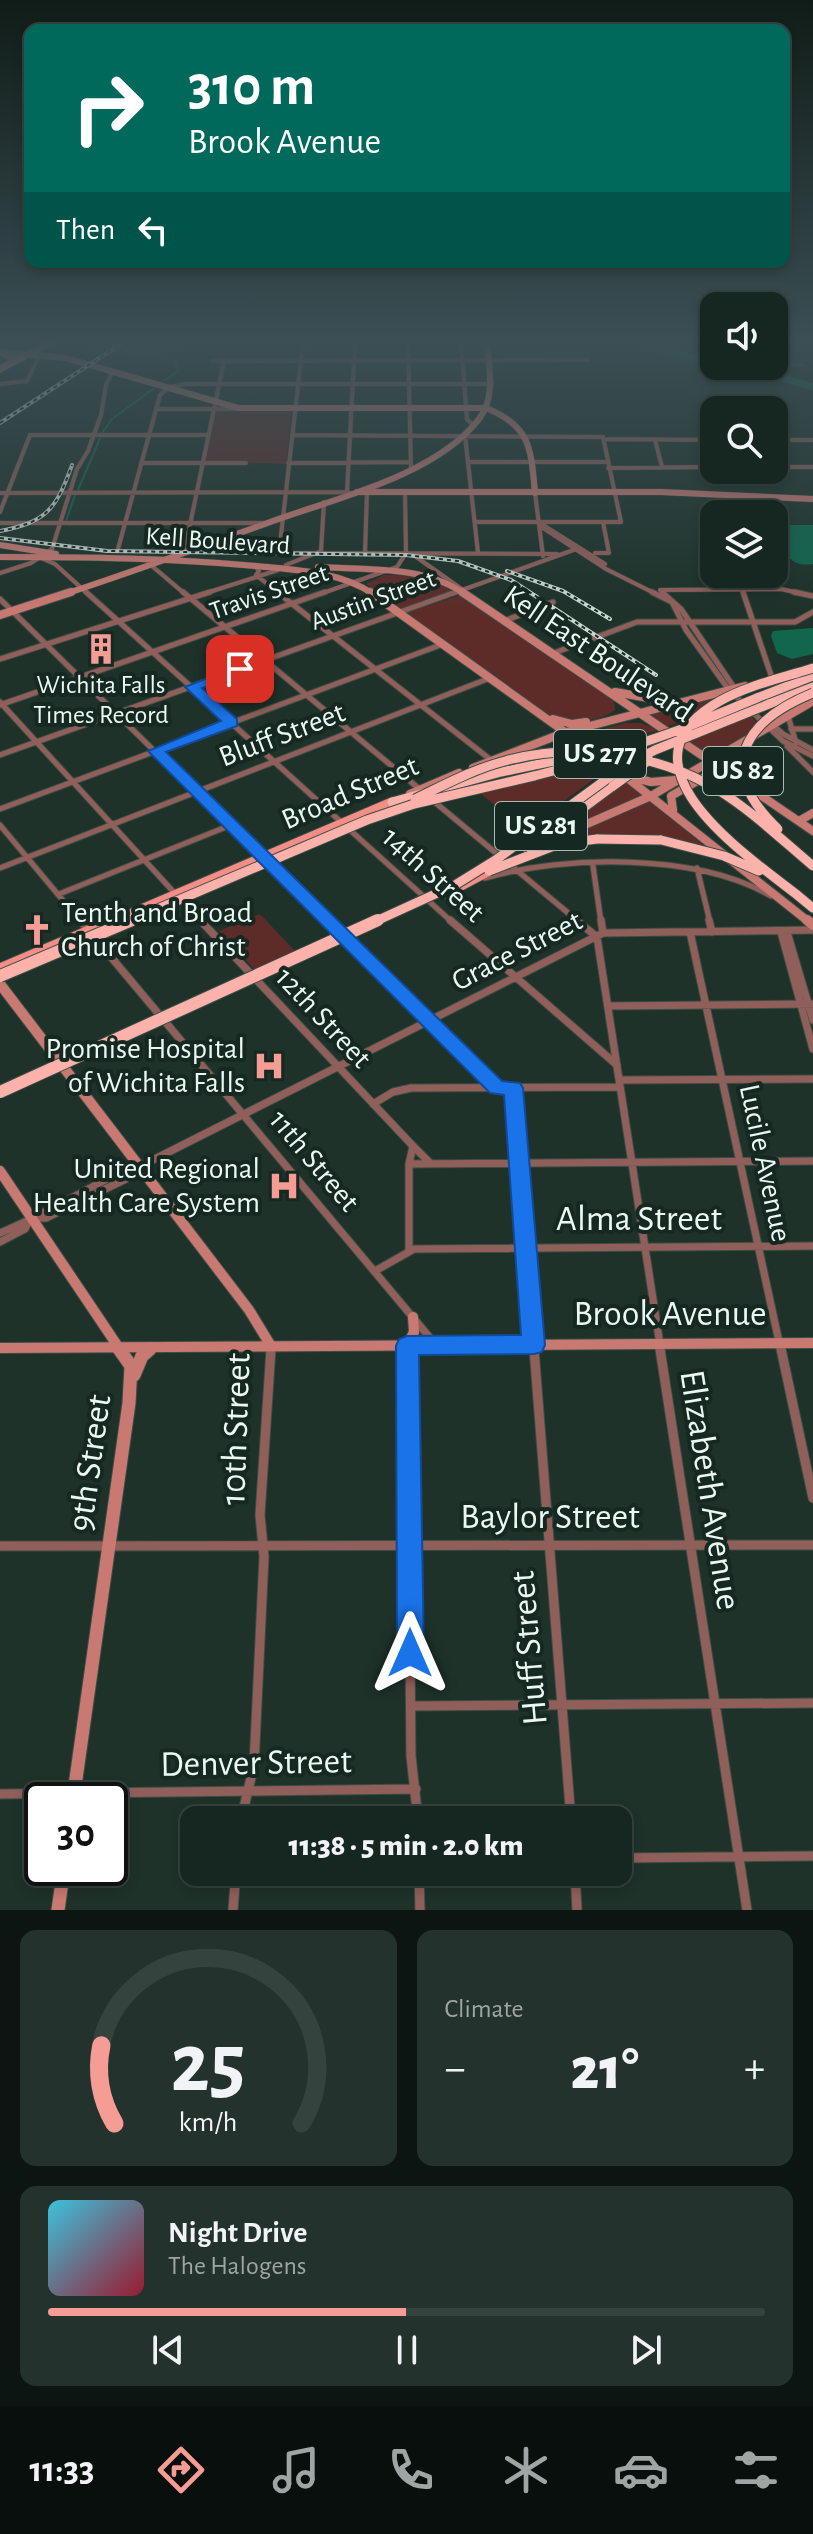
<!DOCTYPE html>
<html lang="en">
<head>
<meta charset="utf-8">
<style>
	body { margin:0; font-family:"Alegreya Sans",sans-serif; background:#23322d; color:#f1f3f6; height:100vh; display:flex; flex-direction:column; font-size:30px; white-space:nowrap }
	* { box-sizing:border-box; margin:0 }
	p { font-size:26px; color:#9ea5a5 }
	.icon { flex:none; width:44px; height:44px; fill:none; stroke:currentColor; stroke-width:2; stroke-linecap:round; stroke-linejoin:round }
	.map { position:relative; height:1910px; overflow:hidden }
	.side { display:flex; flex-direction:column; gap:20px; padding:20px; background:#0c1512; flex:1 }
	.side>* { flex:none }
	.hud { position:absolute; left:24px; top:24px; width:766px; height:244px; border-radius:16px; box-shadow:0 4px 12px #0003,0 0 0 2px #35433e; background:#00695c; color:#fff; overflow:hidden }
	.buttons { position:absolute; left:700px; top:292px; display:grid; gap:16px }
	.buttons a { display:grid; place-items:center; width:88px; height:88px; border-radius:16px; background:#162620; box-shadow:0 4px 12px #0003,0 0 0 2px #35433e; font-size:40px }
	.speed { position:absolute; left:24px; top:1782px; display:flex; gap:16px; font-size:40px; font-weight:700; text-align:center }
	.speed>* { display:grid; place-content:center; width:104px; height:104px; border-radius:50%; background:#162620; box-shadow:0 4px 12px #0003,0 0 0 2px #35433e; line-height:1 }
	.speed .limit { border:4px solid #111; border-radius:12px; background:#fff; color:#111 }
	.pin { position:absolute; display:grid; place-items:center; width:68px; height:68px; color:#fff; margin:-34px; border-radius:16px; box-shadow:0 4px 12px #0006 }
	.me { position:absolute; width:88px; margin:-44px; rotate:0deg; stroke-linejoin:round; filter:drop-shadow(0 0 6px #0008) }
	.turn { display:flex; align-items:center; gap:28px; height:168px; padding:0 32px; font-size:36px }
	.turn .icon { width:104px; height:104px; stroke-width:2.5 }
	.turn b { display:block; font-size:56px; line-height:68px }
	.then { display:flex; align-items:center; height:76px; padding:0 32px; background:#0003; gap:16px; font-size:30px }
	.big { font-size:60px; font-weight:800; line-height:1.1 }
	.side .widget { flex:1; display:flex; flex-direction:column; justify-content:center; gap:12px; min-width:0; padding:0 28px; border-radius:16px; background:#23322d }
	.side .dial { align-items:center; gap:0 }
	.dial svg { height:208px; overflow:visible; fill:none; stroke:#35433e; stroke-width:7; stroke-linecap:round; text-anchor:middle }
	.dial text { fill:#f1f3f6; stroke:none }
	.song { display:flex; align-items:center; gap:24px }
	.cover { width:96px; height:96px; border-radius:12px; background:linear-gradient(135deg,hsl(190 70% 55%),hsl(350 70% 35%)) }
	.played { height:8px; border-radius:4px; background:linear-gradient(90deg,#f59c94 50%,#35433e 50%) }
	.keys { display:flex; justify-content:space-around; direction:ltr }
	.heat { display:flex; justify-content:space-between; align-items:center; font-size:44px; direction:ltr }
	.side .tiles { flex:1; display:grid; gap:20px; grid-template-columns:1fr 1fr }
	.widget:last-child { grid-column:span 2 }
	.trip { position:absolute; left:180px; top:1806px; width:452px; height:80px; border-radius:16px; background:#162620; box-shadow:0 4px 12px #0003,0 0 0 2px #35433e; font-weight:800; line-height:80px; text-align:center }
	.dock { display:flex; height:128px; justify-content:space-around; align-items:center; background:#090f0d; color:#9ea5a5 }
	.dock .icon { width:56px; height:56px }
	.dock .selected { color:#f59c94 }
	.dock b { font-size:36px; color:#f1f3f6 }
	.map>svg:first-child { display:block }
</style>
</head>
<body>
<div class="map">
<svg width="813" height="1910" viewBox="0 0 813 1910">
	<rect width="100%" height="100%" fill="#1e322a"/>
	<path fill="#5d2c29" d="M216,410H292L286,464L206,461Z
		M414,574L456,589L402,609L366,584L384,575Z
		M461,595L596,686L614,702L615,710C603,720 578,724 562,720C526,712 440,638 405,613Z
		M726,695L692,718L666,727L648,715Z
		M750,715L756,722L743,740L710,757L686,741Z
		M625,723H641L659,730L593,749L578,736Z
		M598,761L608,769L525,829L476,790Z
		M626,781L645,796L559,835L613,788Z
		M650,801L708,849C647,838 614,832 552,842Z
		M260,914L295,951L254,969L219,931Z"/>
	<path fill="#10674e" d="M782,525H813V564C789,568 785,552 776,533Z
		M813,628V654L792,659L777,653L771,636L773,631Z"/>
	<g fill="none" stroke-linecap="round" stroke-linejoin="round">
		<path stroke="#10674e" stroke-width="2" d="M152,353L176,361L177,372L165,380
			M745,367L803,365
			M102,433L112,419L157,386
			M78,490L101,436
			M66,521L75,495"/>
		<path stroke="#10674e" stroke-width="7" d="M60,342L139,352L217,342
			M625,342L714,362
			M738,366L813,387"/>
		<defs>
			<path id="street-far3" d="M303,342L279,553L557,554
				M408,342L411,468
				M461,342L467,419L474,426
				M213,361L588,360
				M0,384L27,381L40,354
				M156,409H237
				M292,435L603,437L621,522H475
				M465,435L478,553
				M603,439L714,440
				M655,440L662,467
				M774,440H813
				M470,462H607
				M141,463H246
				M288,463L411,462
				M774,467H813
				M608,468L714,467
				M0,493L347,492
				M350,493L347,492L355,342
				M535,493L543,556
				M0,512L30,435H207
				M0,523H268
				M543,525L605,564
				M540,526L606,569L656,594
				M118,549L160,395L169,387L186,384H492
				M185,549L224,361
				M365,553L367,492
				M595,553H609L603,522
				M412,554L463,590
				M41,558L55,564L88,594
				M286,565L321,551L324,502
				M152,566L185,594
				M256,567L259,571L256,575L280,594
				M0,573L31,563L52,549L77,469L88,451L101,415L106,385L113,371
				M742,588L744,594
				M660,590L781,589L803,594
				M661,591L665,594
				M203,594L278,570
				M320,594L397,567L406,553L405,493
				M451,594L579,548"/>
			<path id="street-far2" d="M86,592L452,922
				M183,592L423,792
				M277,592L491,760
				M652,592L672,602L686,630L729,690L783,741L813,756
				M662,592L681,609L735,689
				M743,592L772,678
				M794,592L813,596
				M0,599L328,922
				M504,621L553,602
				M554,653L637,622H795L813,612
				M0,659L210,592
				M0,702L201,922
				M0,705L325,592
				M788,716L796,743
				M770,722L783,734L813,750
				M791,729H813
				M787,746L813,772
				M0,755L456,592
				M431,799L579,922
				M0,809L443,644
				M0,825L81,922
				M593,866L601,922
				M0,868L490,678
				M697,868L710,922
				M485,878C566,855 697,853 771,896
				M59,894L231,825"/>
			<path id="street-far1" d="M80,920L436,1345
				M200,920L413,1146L409,1164V1250
				M326,920L497,1088
				M450,920L617,1065
				M576,920L597,937L661,1351
				M601,920L603,933
				M709,920L712,932
				M690,932L781,1351
				M781,932L813,1049
				M787,932L813,1020
				M608,1006L813,1004
				M619,1080L813,1079
				M513,1088L534,1351
				M373,1104L393,1092L411,1088L620,1087
				M413,1146L430,1163
				M409,1164L813,1161
				M39,1218H46L134,1175L135,1169
				M0,1233C44,1215 85,1190 128,1168L135,1169L603,933L813,930
				M0,1242L25,1229L28,1223
				M375,1271L414,1249L813,1246
				M407,1346V1351
				M271,1351V1346"/>
			<path id="street" d="M407,1349L411,1756L418,1820
				M534,1349L571,1820
				M660,1349L747,1910
				M781,1349L813,1498
				M0,1546L813,1545
				M411,1706L813,1703
				M0,1794L416,1789
				M241,1820L254,1765L264,1557L260,1515L271,1349
				M618,1858L813,1856
				M419,1872L420,1910
				M575,1872L577,1910
				M233,1910L236,1872"/>
			<path id="secondary-far3" d="M0,352L66,358L238,408H486C531,426 531,449 535,493
				M357,492H661L813,499
				M0,545L56,554
				M0,557C86,557 170,558 256,566C294,570 340,571 373,594
				M318,567C367,570 423,565 465,594
				M65,594C135,571 204,546 273,521C337,498 436,475 479,419C496,397 489,368 487,342"/>
			<path id="secondary-far2" d="M370,592L611,765L809,922
				M462,592L813,831
				M0,615L71,592
				M615,692L671,702
				M553,719L572,724L586,722
				M473,768L566,732L745,686
				M631,777L651,782L675,780
				M410,794L459,773
				M673,810L671,796L706,776L742,784
				M799,821L813,813
				M532,848L651,796L813,701"/>
			<path id="secondary-far1" d="M807,920L813,925
				M0,984L249,1310L271,1346
				M0,1171L121,1351
				M407,1346L414,1332L413,1317
				M0,1348L813,1343
				M148,1351L151,1348"/>
			<path id="secondary" d="M134,1375L142,1356L150,1349
				M73,1800L129,1403L131,1366L119,1349
				M58,1910L64,1868"/>
			<path id="primary-far2" d="M1,352L12,358
				M0,369L51,342"/>
			<path id="primary-far1" d="M446,894L495,868
				M111,922L392,802"/>
			<path id="primary" d="M0,969L115,920"/>
			<path id="highway" d="M757,698L813,676
				M769,704L813,687
				M534,776L584,763
				M392,802L501,772L578,756
				M597,839L661,840
				M528,849L613,786
				M796,894L813,908"/>
		</defs>
		<use href="#street-far3" stroke="#3b4e46" stroke-width="5"/>
		<use href="#street-far2" stroke="#3b4e46" stroke-width="7"/>
		<use href="#street-far1" stroke="#3b4e46" stroke-width="9"/>
		<use href="#street" stroke="#3b4e46" stroke-width="11"/>
		<use href="#secondary-far3" stroke="#3b4e46" stroke-width="7"/>
		<use href="#secondary-far2" stroke="#3b4e46" stroke-width="10"/>
		<use href="#secondary-far1" stroke="#3b4e46" stroke-width="12"/>
		<use href="#secondary" stroke="#3b4e46" stroke-width="15"/>
		<use href="#primary-far2" stroke="#3b4e46" stroke-width="8"/>
		<use href="#primary-far1" stroke="#3b4e46" stroke-width="11"/>
		<use href="#primary" stroke="#3b4e46" stroke-width="13"/>
		<use href="#highway" stroke="#3b4e46" stroke-width="11"/>
		<use href="#street-far3" stroke="#915f5a" stroke-width="4"/>
		<use href="#street-far2" stroke="#915f5a" stroke-width="5"/>
		<use href="#street-far1" stroke="#915f5a" stroke-width="7"/>
		<use href="#street" stroke="#915f5a" stroke-width="9"/>
		<use href="#secondary-far3" stroke="#c87972" stroke-width="6"/>
		<use href="#secondary-far2" stroke="#c87972" stroke-width="8"/>
		<use href="#secondary-far1" stroke="#c87972" stroke-width="10"/>
		<use href="#secondary" stroke="#c87972" stroke-width="13"/>
		<use href="#primary-far2" stroke="#f38d85" stroke-width="7"/>
		<use href="#primary-far1" stroke="#f38d85" stroke-width="9"/>
		<use href="#primary" stroke="#f38d85" stroke-width="11"/>
		<use href="#highway" stroke="#fcb1aa" stroke-width="9"/>
		<defs>
			<path id="rail" d="M0,423L124,342
				M0,531C47,522 56,509 72,465
				M0,538L107,551L406,555L458,561L511,580L656,675
				M507,571L563,591L610,619"/>
		</defs>
		<use href="#rail" stroke="#c9d8d1" stroke-width="4"/>
		<use href="#rail" stroke="#152821" stroke-width="2" stroke-dasharray="4" stroke-linecap="butt"/>
		<defs>
			<path id="highway-bridge-far1" d="M584,763L682,729L757,698
				M613,786L649,760
				M415,799C444,785 474,769 505,761C575,742 655,752 718,790C752,811 782,840 813,866
				M778,829C715,769 742,722 813,693
				M661,840L724,856L759,871
				M489,871L559,844L597,839
				M796,894C742,852 610,763 720,701C749,685 782,678 813,668
				M127,922L367,820L414,804L534,776
				M374,922L455,885L497,859L626,765L655,750L769,704"/>
			<path id="highway-bridge" d="M0,976L132,920
				M0,1092L378,920"/>
		</defs>
		<use href="#highway-bridge-far1" stroke="#3b4e46" stroke-width="11" stroke-linecap="butt"/>
		<use href="#highway-bridge" stroke="#3b4e46" stroke-width="14" stroke-linecap="butt"/>
		<use href="#highway-bridge-far1" stroke="#fcb1aa" stroke-width="9"/>
		<use href="#highway-bridge" stroke="#fcb1aa" stroke-width="12"/>
	</g>
	<linearGradient id="sky" x2="0" y2="1"><stop stop-color="#101c17"/><stop offset="0.56" stop-color="#3b4f55"/><stop offset="1" stop-color="#3b4f55" stop-opacity="0"/></linearGradient>
	<rect width="813" height="609" fill="url(#sky)"/>
	<path fill="#1a73e8" stroke="#114b97" stroke-width="2" d="M240,665L248,669L246,672L202,688L237,719V726L166,752L502,1081L520,1083L523,1088L545,1345L542,1352L534,1354L419,1355L424,1653L420,1662L410,1666L401,1662L397,1653L396,1346L399,1339L407,1336L521,1335L504,1095L490,1093L148,751L221,721L185,687Z"/>
	<defs>
		<symbol id="building-bare" viewBox="-9 -9 18 18"><path d="M-4-6H4V6H1V3H-1V6H-4ZM-2.5-4.3h1.7v1.8h-1.7ZM.8-4.3h1.7v1.8H.8ZM-2.5-1h1.7V.8h-1.7ZM.8-1h1.7V.8H.8Z" fill="#f59c94" stroke="#152821" stroke-width="2.5" paint-order="stroke"/></symbol>
		<symbol id="church-bare" viewBox="-9 -9 18 18"><path d="M-1.2-6h2.4v3.5h3.3v2.4h-3.3V6h-2.4V-.1h-3.3v-2.4h3.3Z" fill="#f59c94" stroke="#152821" stroke-width="2.5" paint-order="stroke"/></symbol>
		<symbol id="hospital-bare" viewBox="-9 -9 18 18"><path d="M-5-5h3v3.5h4V-5h3V5h-3V1.5h-4V5h-3Z" fill="#f59c94" stroke="#152821" stroke-width="2.5" paint-order="stroke"/></symbol>
	</defs>
	<g fill-rule="evenodd">
		<use href="#building-bare" x="79" y="627" width="44" height="44"/>
		<use href="#church-bare" x="15" y="908" width="44" height="44"/>
		<use href="#hospital-bare" x="247" y="1044" width="44" height="44"/>
		<use href="#hospital-bare" x="262" y="1164" width="44" height="44"/>
	</g>
	<g text-anchor="middle" dominant-baseline="central" stroke-width="8" stroke-linejoin="round" paint-order="stroke">
		<g font-size="26" fill="#ebf8f2" stroke="#152821">
			<text transform="translate(218 541) rotate(4)">Kell Boulevard</text>
			<text transform="translate(269 592) rotate(-19)">Travis Street</text>
			<text transform="translate(373 600) rotate(-20)">Austin Street</text>
		</g>
		<g font-size="26" fill="#ebf8f2" stroke="#152821">
			<text x="101" y="685">Wichita Falls<tspan x="101" dy="30">Times Record</tspan></text>
		</g>
		<g fill="#152821" stroke="#abbab3" stroke-width="2">
			<rect x="554" y="730" width="92" height="48" rx="6"/>
			<rect x="703" y="747" width="80" height="48" rx="6"/>
			<rect x="495" y="802" width="92" height="48" rx="6"/>
		</g>
		<g font-size="28" font-weight="bold" fill="#ebf8f2">
			<text x="600" y="754">US 277</text>
			<text x="743" y="771">US 82</text>
			<text x="541" y="826">US 281</text>
		</g>
		<g font-size="30" fill="#ebf8f2" stroke="#152821">
			<text transform="translate(598 654) rotate(34)">Kell East Boulevard</text>
			<text transform="translate(282 735) rotate(-21)">Bluff Street</text>
			<text transform="translate(350 793) rotate(-23)">Broad Street</text>
			<text transform="translate(433 875) rotate(42)">14th Street</text>
			<text transform="translate(517 951) rotate(-27)">Grace Street</text>
			<text transform="translate(323 1018) rotate(47)">12th Street</text>
			<text transform="translate(314 1161) rotate(50)">11th Street</text>
			<text transform="translate(765 1163) rotate(78)">Lucile Avenue</text>
		</g>
		<g font-size="30" fill="#ebf8f2" stroke="#152821" text-anchor="end">
			<text x="61" y="913" text-anchor="start">Tenth and Broad<tspan x="61" dy="34">Church of Christ</tspan></text>
			<text x="245" y="1049">Promise Hospital<tspan x="245" dy="34">of Wichita Falls</tspan></text>
			<text x="260" y="1169">United Regional<tspan x="260" dy="34">Health Care System</tspan></text>
		</g>
		<g font-size="36" fill="#ebf8f2" stroke="#152821">
			<text x="639" y="1219">Alma Street</text>
			<text x="670" y="1314">Brook Avenue</text>
			<text transform="translate(236 1429) rotate(-88)">10th Street</text>
			<text transform="translate(90 1463) rotate(-82)">9th Street</text>
			<text transform="translate(710 1490) rotate(81)">Elizabeth Avenue</text>
			<text x="550" y="1517">Baylor Street</text>
			<text transform="translate(529 1648) rotate(-95)">Huff Street</text>
			<text transform="translate(256 1763) rotate(-1)">Denver Street</text>
		</g>
	</g>
</svg>
<div class="buttons">
<a><svg class="icon" aria-label="sound" viewBox="0 0 24 24"><path d="M4 9h4l5-4v14l-5-4H4zM17 9q2 3 0 6"/></svg></a>
<a><svg class="icon" aria-label="search" viewBox="0 0 24 24"><circle cx="10" cy="10" r="6"/><path d="M15 15l6 6"/></svg></a>
<a><svg class="icon" aria-label="layers" viewBox="0 0 24 24"><path d="M12 4l9 5-9 5-9-5zM3 14l9 5 9-5"/></svg></a>
</div>
<div class="speed"><div class="limit">30</div></div>
<div class="pin" style="left:240px;top:669px;background:#d93025"><svg class="icon" aria-label="arrive" viewBox="0 0 24 24"><path d="M6 21V4h12l-3 4 3 4H6"/></svg></div>
<svg class="me" style="left:410px;top:1653px" viewBox="-20 -20 40 40"><path d="M0-17L14 15 0 8-14 15z" fill="#1a73e8" stroke="#fff" stroke-width="4"/></svg>
<div class="trip">11:38 · 5 min · 2.0 km</div>
<div class="hud">
<div class="turn"><svg class="icon" aria-label="right" viewBox="0 0 24 24"><path d="M7 20v-9h11M14 6l5 5-5 5"/></svg><div><b>310 m</b>Brook Avenue</div></div>
<div class="then">Then<svg class="icon" aria-label="left" viewBox="0 0 24 24"><path d="M17 20v-9H6M10 6l-5 5 5 5"/></svg></div>
</div>
</div>
<section class="side">
<div class="tiles">
<div class="widget dial"><svg viewBox="0 0 100 80">
<path d="M14 69A42 42 0 1 1 86 69"/>
<path d="M14 69A42 42 0 0 1 9 39" stroke="#f59c94"/>
<text x="50" y="56" font-size="32" font-weight="700">25</text>
<text x="50" y="72" font-size="11">km/h</text>
</svg></div>
<div class="widget"><p>Climate</p>
<div class="heat"><a>−</a><b class="big">21°</b><a>+</a></div>
</div>
<div class="widget">
<div class="song"><i class="cover"></i><div><b>Night Drive</b><p>The Halogens</p></div></div>
<div class="played"></div>
<div class="keys"><svg class="icon" aria-label="previous" viewBox="0 0 24 24"><path d="M18 5L8 12l10 7zM5 5v14"/></svg><svg class="icon" aria-label="pause" viewBox="0 0 24 24"><path d="M8 5v14M16 5v14"/></svg><svg class="icon" aria-label="next" viewBox="0 0 24 24"><path d="M6 5l10 7-10 7zM19 5v14"/></svg></div>
</div>
</div>
</section>
<nav class="dock">
<b>11:33</b>
<svg class="icon selected" aria-label="directions" viewBox="0 0 24 24"><path d="M12 3l9 9-9 9-9-9zM9 14v-3h6M13 9l2 2-2 2"/></svg>
<svg class="icon" aria-label="music" viewBox="0 0 24 24"><path d="M9 18V5l10-2v13"/><circle cx="6" cy="18" r="3"/><circle cx="16" cy="16" r="3"/></svg>
<svg class="icon" aria-label="phone" viewBox="0 0 24 24"><path d="M5 4h4l2 5-3 2q2 4 5 5l2-3 5 2v4C11 20 4 13 5 4z"/></svg>
<svg class="icon" aria-label="climate" viewBox="0 0 24 24"><path d="M12 3v18M4 7l16 10M4 17L20 7"/></svg>
<svg class="icon" aria-label="car" viewBox="0 0 24 24"><path d="M5 17H2v-5l4-1 3-4h7l3 4 3 1v5h-3M9 17h6M6 11h13"/><circle cx="7" cy="17" r="2"/><circle cx="17" cy="17" r="2"/></svg>
<svg class="icon" aria-label="filters" viewBox="0 0 24 24"><path d="M4 7h16M4 17h16"/><circle cx="9" cy="7" r="2"/><circle cx="15" cy="17" r="2"/></svg>
</nav>
</body>
</html>
